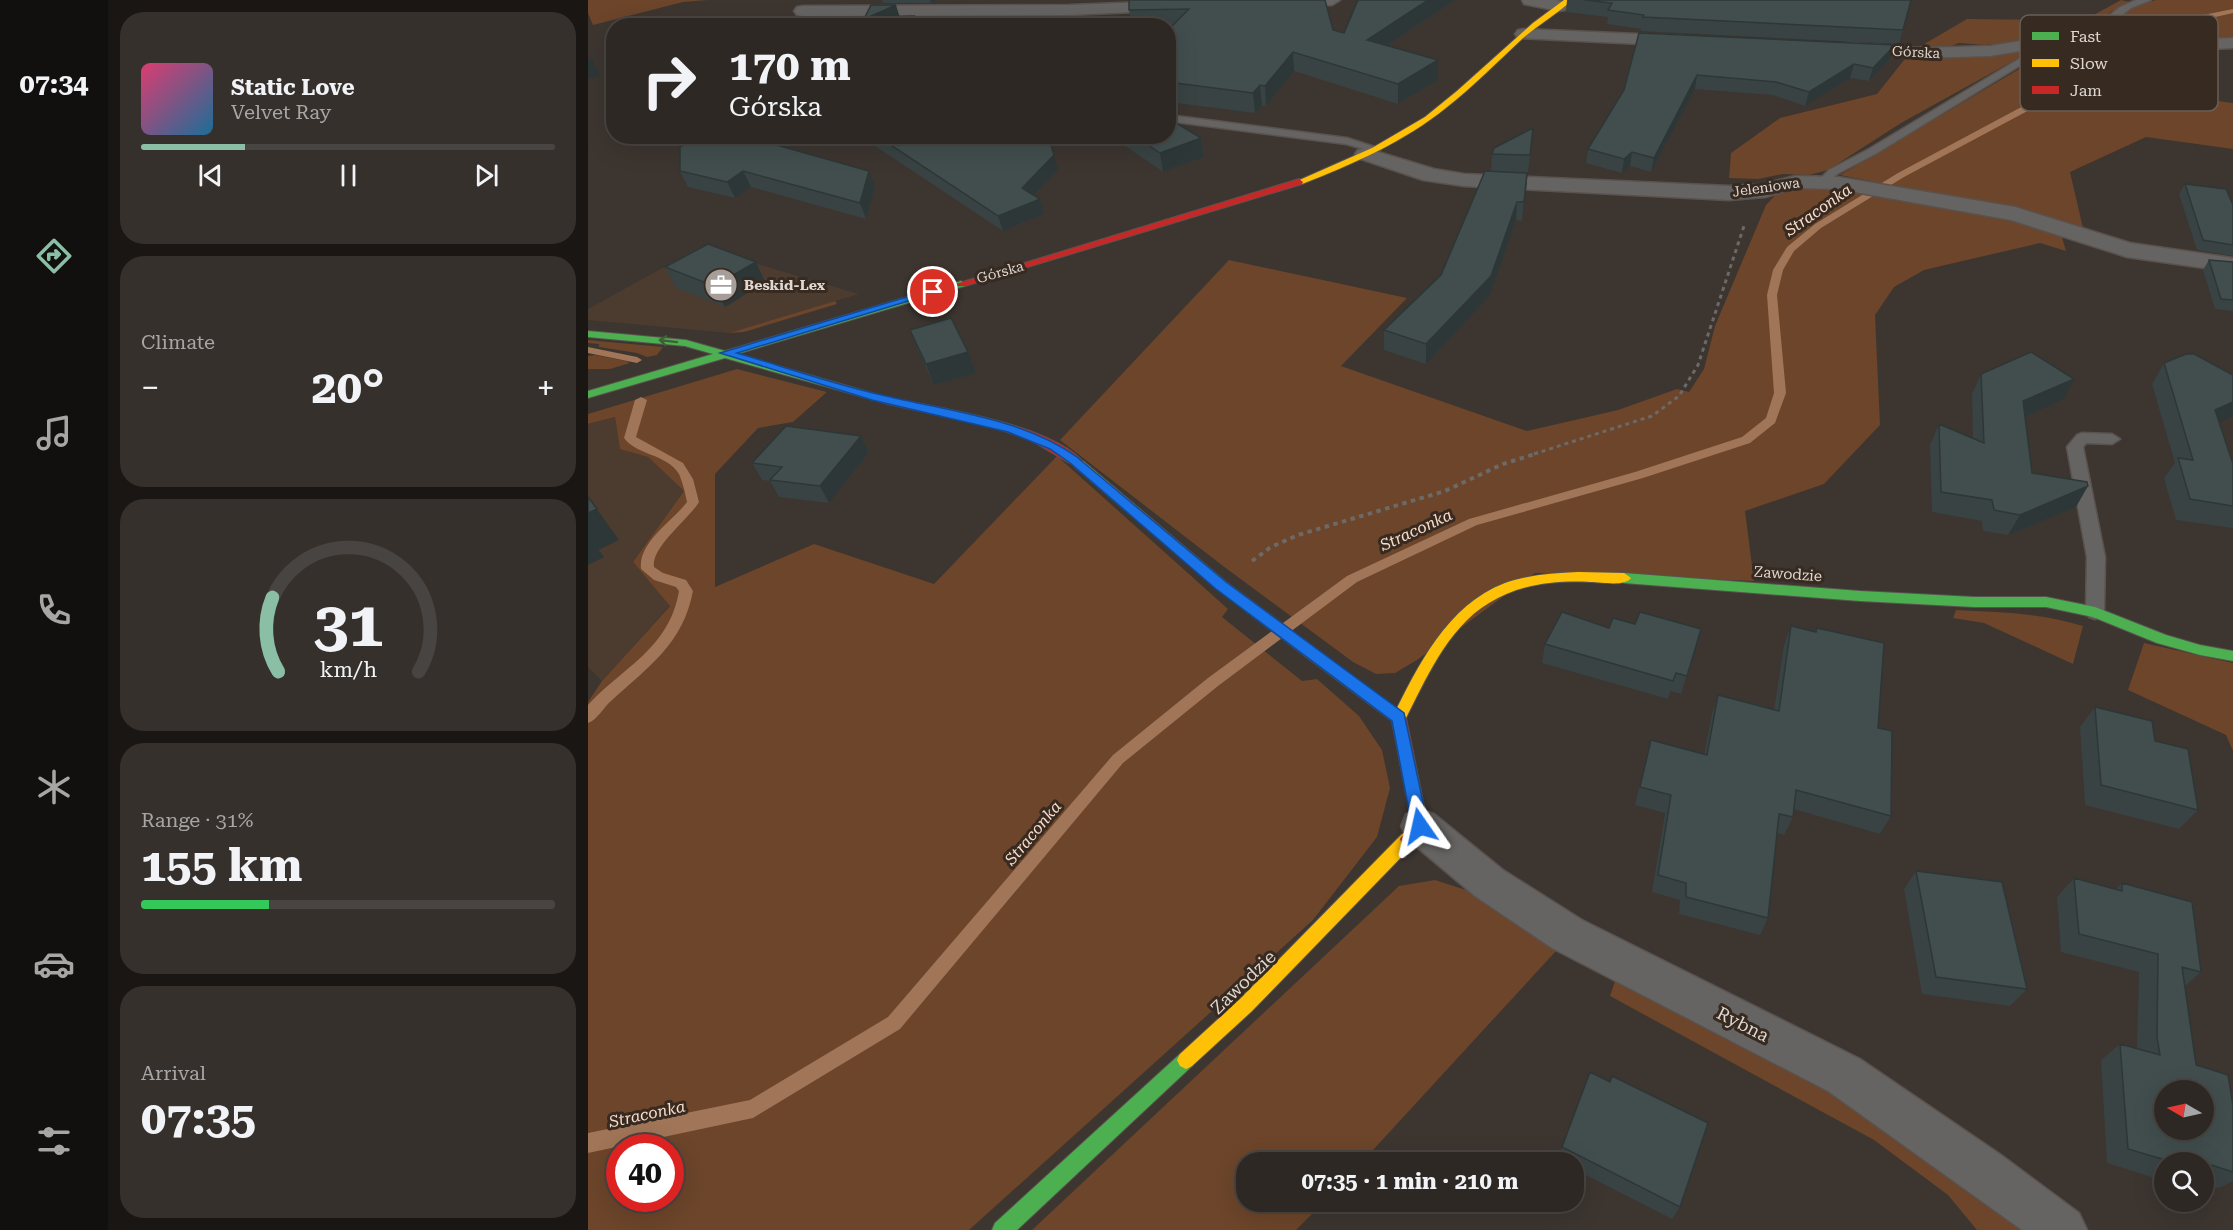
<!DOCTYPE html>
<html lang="en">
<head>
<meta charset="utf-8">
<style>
	body { margin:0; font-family:"Roboto Serif",serif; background:#35302c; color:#f1f3f6; height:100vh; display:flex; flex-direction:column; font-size:22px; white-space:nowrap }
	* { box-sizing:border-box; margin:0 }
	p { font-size:20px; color:#a7a6a6 }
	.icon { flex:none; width:33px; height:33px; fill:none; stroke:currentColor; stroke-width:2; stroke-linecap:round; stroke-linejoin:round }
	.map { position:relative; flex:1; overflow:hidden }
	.side { display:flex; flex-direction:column; gap:12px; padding:12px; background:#191614; width:480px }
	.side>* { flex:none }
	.top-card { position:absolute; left:18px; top:18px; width:570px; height:126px; border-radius:24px; box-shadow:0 6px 24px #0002,0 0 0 2px #484441; background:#2d2824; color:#f1f3f6; overflow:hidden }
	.needle { width:39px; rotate:279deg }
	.buttons { position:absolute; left:1566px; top:1080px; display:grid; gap:12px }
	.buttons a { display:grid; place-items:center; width:60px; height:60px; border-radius:50%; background:#2d2824; box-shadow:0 6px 24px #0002,0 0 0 2px #484441; font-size:30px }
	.speed { position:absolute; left:18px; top:1134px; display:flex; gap:12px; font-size:30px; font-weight:700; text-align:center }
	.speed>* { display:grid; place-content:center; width:78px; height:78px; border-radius:50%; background:#2d2824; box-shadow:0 6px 24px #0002,0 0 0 2px #484441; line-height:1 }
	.speed .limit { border:9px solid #d22; background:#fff; color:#111 }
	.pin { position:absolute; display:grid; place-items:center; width:51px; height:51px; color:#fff; margin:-26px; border:3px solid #fff; border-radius:50%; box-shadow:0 2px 6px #0007 }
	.me { position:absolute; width:66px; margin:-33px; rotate:349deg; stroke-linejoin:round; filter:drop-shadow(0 0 4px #0008) }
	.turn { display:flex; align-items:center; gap:21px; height:126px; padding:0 24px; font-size:27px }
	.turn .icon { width:78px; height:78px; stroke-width:2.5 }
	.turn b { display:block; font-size:42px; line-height:51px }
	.big { font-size:45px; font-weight:700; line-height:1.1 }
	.side .tile { flex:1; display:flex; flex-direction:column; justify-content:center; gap:9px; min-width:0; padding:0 21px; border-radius:24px; background:#35302c }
	.side .dial { align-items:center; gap:0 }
	.dial svg { height:156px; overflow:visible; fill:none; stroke:#484441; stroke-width:7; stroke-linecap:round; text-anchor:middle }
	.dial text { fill:#f1f3f6; stroke:none }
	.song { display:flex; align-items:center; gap:18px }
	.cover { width:72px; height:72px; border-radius:9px; background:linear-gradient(135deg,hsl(340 70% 55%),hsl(200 70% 35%)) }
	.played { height:6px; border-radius:3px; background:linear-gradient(90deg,#8abfa5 25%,#484441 25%) }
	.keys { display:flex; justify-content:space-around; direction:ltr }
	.heat { display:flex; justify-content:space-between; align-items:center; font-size:33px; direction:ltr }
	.charge { height:9px; border-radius:4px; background:linear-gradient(90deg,#34c759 31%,#484441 0) }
	.trip { position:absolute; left:648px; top:1152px; width:348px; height:60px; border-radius:24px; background:#2d2824; box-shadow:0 6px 24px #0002,0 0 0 2px #484441; font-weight:700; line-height:60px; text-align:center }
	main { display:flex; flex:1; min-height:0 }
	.tabs { display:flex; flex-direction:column; width:108px; justify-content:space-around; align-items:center; background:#12100e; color:#a7a6a6 }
	.tabs .icon { width:42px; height:42px }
	.tabs .selected { color:#8abfa5 }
	.tabs b { font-size:27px; color:#f1f3f6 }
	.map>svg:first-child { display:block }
</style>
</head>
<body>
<main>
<nav class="tabs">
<b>07:34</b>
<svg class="icon selected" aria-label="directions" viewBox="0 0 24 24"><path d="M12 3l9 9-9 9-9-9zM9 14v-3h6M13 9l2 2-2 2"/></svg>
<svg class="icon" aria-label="music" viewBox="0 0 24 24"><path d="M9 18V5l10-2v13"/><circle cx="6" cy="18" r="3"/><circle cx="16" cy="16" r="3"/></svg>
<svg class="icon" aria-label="phone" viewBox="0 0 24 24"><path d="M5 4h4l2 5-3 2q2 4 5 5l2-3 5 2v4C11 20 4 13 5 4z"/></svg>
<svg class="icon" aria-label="climate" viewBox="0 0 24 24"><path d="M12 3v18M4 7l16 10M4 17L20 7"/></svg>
<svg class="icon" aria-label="car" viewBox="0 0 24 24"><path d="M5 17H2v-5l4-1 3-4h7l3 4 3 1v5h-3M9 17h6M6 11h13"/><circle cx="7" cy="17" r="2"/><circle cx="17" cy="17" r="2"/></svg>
<svg class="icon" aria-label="filters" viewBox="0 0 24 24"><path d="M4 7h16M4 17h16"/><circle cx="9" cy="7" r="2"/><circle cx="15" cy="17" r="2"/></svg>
</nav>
<section class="side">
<div class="tile">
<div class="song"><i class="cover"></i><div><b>Static Love</b><p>Velvet Ray</p></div></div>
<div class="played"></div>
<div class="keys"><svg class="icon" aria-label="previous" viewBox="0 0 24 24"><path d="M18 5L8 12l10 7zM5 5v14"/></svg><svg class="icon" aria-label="pause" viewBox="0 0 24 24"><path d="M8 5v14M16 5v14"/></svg><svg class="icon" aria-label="next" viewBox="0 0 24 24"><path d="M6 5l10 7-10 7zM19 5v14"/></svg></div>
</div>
<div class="tile"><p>Climate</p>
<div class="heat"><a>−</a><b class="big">20°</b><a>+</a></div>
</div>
<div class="tile dial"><svg viewBox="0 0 100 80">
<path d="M14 69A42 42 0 1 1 86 69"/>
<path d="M14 69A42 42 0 0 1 11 31" stroke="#8abfa5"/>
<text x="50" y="56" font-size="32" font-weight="700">31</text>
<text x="50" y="72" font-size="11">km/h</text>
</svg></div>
<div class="tile"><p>Range · 31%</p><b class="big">155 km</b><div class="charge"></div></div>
<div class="tile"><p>Arrival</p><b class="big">07:35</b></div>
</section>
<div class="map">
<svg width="1645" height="1230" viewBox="0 0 1645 1230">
	<rect width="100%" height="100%" fill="#3c3530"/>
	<path fill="#4c3b2f" d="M112,247L271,294L141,333L0,320V309Z
		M27,417L32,448L60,457L96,491L45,562L82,605L14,681L0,667V424Z"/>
	<path fill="#6c452a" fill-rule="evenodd" d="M0,0H120L95,2L5,25L0,13Z
		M1533,0L1541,2L1524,11L1508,26L1499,29L1433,42L1397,45L1371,43L1352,50H1326L1379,19L1472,20L1479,17H1502Z
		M1568,0H1645V39C1618,41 1548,44 1532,20C1539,6 1554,4 1568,0Z
		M1526,35L1595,48L1568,93L1645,103V149L1558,137L1482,172L1495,228L1562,250L1376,200L1252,175L1472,45Z
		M1441,49L1445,50L1313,123L1240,170L1221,175L1195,174L1170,179L1141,178L1143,153L1192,118L1289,94L1320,55Z
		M1214,186L1386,208L1473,234L1478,251L1452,243L1336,270L1306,287L1287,315L1292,425L1236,484L1157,511L1166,581L947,573L829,660L807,673L788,674L765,662L635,566L472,440L641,260L819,298L753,366L939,431L1030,410L1089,389L1101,392L1116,369L1127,326L1178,205L1190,192Z
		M247,301L249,304L156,332L141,333Z
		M0,340L75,347L69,355L59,357L49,353L11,347V344L0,343Z
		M7,355L38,361L42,363L22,369H0V356Z
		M149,369L239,392L205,422L170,428L127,474V587L226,544L346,584L469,456L640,609L634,617L714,681L729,679L771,716L794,750L802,788L789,837L725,920L381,1230H0V702L14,681L82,606L45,562L96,491L60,457L32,449L27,417L0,424V414ZM32,1148H82V1198H32Z
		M1368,610C1412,612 1453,613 1495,626L1485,664L1396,623L1365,618Z
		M1556,643L1645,663V751L1638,735L1540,690Z
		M847,880L878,890L968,951L774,1162H658V1202H736L708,1230H444L811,886Z
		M1028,978L1251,1097L1431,1226V1230H1389L1360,1195L1286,1140L1022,996Z"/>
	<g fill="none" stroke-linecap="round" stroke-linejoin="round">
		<path fill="#a17557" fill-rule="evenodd" d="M1645,9V13L1605,22L1576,36L1550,55L1501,78L1316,177L1233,228L1206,251L1195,270L1189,295L1198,393L1187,423L1162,443L1055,478L889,525L769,582L630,686L535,763L312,1029L165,1118L0,1153V1133L162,1100L300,1017L525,755L620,678L759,576L881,519L1047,472L1154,437L1178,418L1186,393L1179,295L1185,270L1199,247L1227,224L1310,173L1495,74L1544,51L1570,32L1600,18Z
			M0,347L49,357L54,360L49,363L0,353Z
			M53,397L59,400L48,437L95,463L105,479L111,502C100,520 63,547 66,567L75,573L98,580L105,591C95,644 60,667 23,701C16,707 9,720 0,723V705C36,666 81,649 91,591L88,587L66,580L53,569C50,542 84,522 99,502C97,493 95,483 91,474C79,454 50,456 36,438L47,400Z"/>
		<defs>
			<path id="lane" d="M1548,0H1563L1543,8L1529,19L1527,33H1521V16L1532,7Z
				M1466,38L1471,41L1469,43L1289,153L1249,174L1235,186L1229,182L1241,170L1281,149Z
				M580,115L759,138L793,149L787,152L758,144L580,121Z
				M1494,433L1524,434L1532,439L1524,444L1498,443L1495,447L1517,557L1516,612L1513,617L1507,619L1501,617L1498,612L1499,557L1479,447L1489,435Z"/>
			<path id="street" d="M685,0H752L744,5L692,7L686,6Z
				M934,0H967L977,2L979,6L977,10L971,11L936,4Z
				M586,1L592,2L594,6L592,10L481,15L215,16L209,15L206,11L209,7L215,6L481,5Z
				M1524,26L1596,40L1645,38V48L1596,50L1524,36L1402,56L1334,58L1260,53L1254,52L1251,48L1254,44L1260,43L1334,48L1402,46Z
				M936,29L1095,36L1101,37L1104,41L1101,45L1095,46L930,38L927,34L930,30Z
				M777,148L846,169L876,174L1141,186L1176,184L1207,176L1250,177L1427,207L1542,243L1645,258V272L1539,257L1423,220L1250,189L1208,188L1177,197L1141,200L876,186L835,180L770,158L767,154L770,150Z
				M832,809L846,814L915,870L994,920L1272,1059L1413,1155L1491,1213L1499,1230H1434L1240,1091L964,948L887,896L818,838L813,826L818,814Z"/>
			<path id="fast" d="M373,281L378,284L377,286L149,354L301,398V402H293L137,358L0,398V391L125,354L97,346L0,337V331L98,340L137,351Z
				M1036,573L1272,591L1386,597H1458L1507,607L1578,635L1612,645L1645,651V661L1612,655L1569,643L1505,617L1458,607H1386L1272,601L1036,583L1029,578Z
				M598,1051L604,1054L607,1060L604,1066L429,1230H404L407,1223L592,1054Z"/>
			<path id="slow" d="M976,0H984C969,14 950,25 934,39C909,62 886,86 859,107C816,142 765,164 714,184L707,182L784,148L837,117L869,91L945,23Z
				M491,460L495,461L638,582L739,657L741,661L739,665H729L628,588L487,467L485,464L487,461Z
				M990,572L1036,573L1043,578C1036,587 1014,582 1003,582C968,580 931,584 901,603C859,628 837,681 816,722L811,724L806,722L804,718C830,666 859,605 917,583C940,575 965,573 990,572Z
				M820,832L826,834L828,839L826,844L664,1011L604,1066L598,1069L592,1066L589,1060L592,1054L652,999L814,834Z"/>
			<path id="jam" d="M711,179L715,182L714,184L377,286H369L368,284Z
				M297,397C347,407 465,424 497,464L495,467C486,469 454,445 442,440C394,421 343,415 293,402V398Z
				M734,656L816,714L818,718L840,826C835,836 826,848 814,844L812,839L824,824L804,721L729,665L727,661L729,657Z"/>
		</defs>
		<use href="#lane" stroke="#59524e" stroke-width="3"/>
		<use href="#street" stroke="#59524e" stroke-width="3"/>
		<use href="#fast" stroke="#59524e" stroke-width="2"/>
		<use href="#slow" stroke="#59524e" stroke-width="2"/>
		<use href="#jam" stroke="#59524e" stroke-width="2"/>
		<path stroke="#6c6967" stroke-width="3" stroke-dasharray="4 4" stroke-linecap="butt" d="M946,454L1064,416L1091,396L1110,365L1157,223"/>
		<path stroke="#6c6967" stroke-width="4" stroke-dasharray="4.5 4.5" stroke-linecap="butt" d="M664,561L683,547L710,535L857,491L915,464L950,453"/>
		<use href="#lane" fill="#666462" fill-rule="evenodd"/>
		<use href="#street" fill="#666462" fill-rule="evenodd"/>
		<use href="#fast" fill="#4caf50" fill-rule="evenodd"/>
		<use href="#slow" fill="#ffc107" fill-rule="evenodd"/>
		<use href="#jam" fill="#c62828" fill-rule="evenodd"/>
	</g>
	<path fill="#394343" d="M294,0H350L343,3H295Z
		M541,0L745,30L756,33L867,0L799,46L850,80L810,104L706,71L678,106L674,105L667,113L580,102V30L583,28H580V26H544L541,10Z
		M979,0H1323L1311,44L1053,31V29L1019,24L1020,17L978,12Z
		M1051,33L1303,58L1281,81L1262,78L1217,106L1185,95L1107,89L1063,172L1042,166L1034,173L998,163L1000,149L1036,90Z
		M272,136H460L470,170L446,195L452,199L456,214L415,231Z
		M523,136H580L613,138L616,157L575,172Z
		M92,147L287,187L278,219L163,187L147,198L100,187L92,171Z
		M943,147L934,221L928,220L902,295L838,364L796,350V330L853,275L903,171L904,154Z
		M1597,184L1645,205V256L1609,250L1591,194Z
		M1621,260L1645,262V311L1627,309L1615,270Z
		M77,267L177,282L137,307L88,288Z
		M322,330L380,352L388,373L346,385L330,350Z
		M1576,363L1631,422L1645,464V528L1588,520L1576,478L1587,463L1564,384Z
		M1393,374L1476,399L1437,416L1444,473L1488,507L1420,535L1395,531L1394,521L1344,512L1342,445L1351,424L1385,439L1384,394Z
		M273,436L281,452L241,503L191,497L182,481L174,480L164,463Z
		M1047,624L1113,629L1093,694L1082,691L1080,699L954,663L957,644L1021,628Z
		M1203,626L1227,632L1229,628L1290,728L1303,816L1292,834L1206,809L1205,817L1196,835L1189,833L1180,918L1172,935L1091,914L1092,900L1064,892L1077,813L1047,805L1063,740L1116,755L1124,714L1130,695L1186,710L1196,645Z
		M1507,707L1567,741L1610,810L1591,829L1497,805L1492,727Z
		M1328,871L1439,989L1422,1006L1334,994L1316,889Z
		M1486,878L1528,889L1534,883L1613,972L1597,986L1608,1065L1645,1106V1181L1631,1188L1616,1184V1162H1576V1181L1519,1163L1513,1060L1532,1044L1549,1048L1551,972L1473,952L1469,897Z
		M974,1147L1092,1207L1084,1219L986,1169V1162H973L970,1161Z"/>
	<path fill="#2e3737" d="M342,0H350L343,3Z
		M840,0H867L779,59V40Z
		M308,5L312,18L281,17Z
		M326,16L329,26H319Z
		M1307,45L1303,58L1281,81L1285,68Z
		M705,52L706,71L678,106L677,86Z
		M4,59L12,76L0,78V60Z
		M850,60V80L810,104V84Z
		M1266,64L1262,78L1217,106L1221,92Z
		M1109,75L1107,89L1063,172L1066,158Z
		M672,85L674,105L667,113L665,93Z
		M613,138L616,157L575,172L572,153Z
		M1044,152L1042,166L1034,173L1036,159Z
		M466,155L470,170L438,203L434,188Z
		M155,171L163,187L147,198L139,182Z
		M281,171L287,187L278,219L272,203Z
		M939,173L938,192L934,221L936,202Z
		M452,199L456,214L415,231L410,216Z
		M929,202L928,220L902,295L838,364V344Z
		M168,262L177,282L137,307L126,286Z
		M380,352L388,373L346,385L338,364Z
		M1486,379L1476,399L1425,422L1435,401Z
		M1645,402V416L1614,431L1627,410Z
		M273,436L281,452L241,503L232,486Z
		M1500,486L1488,507L1420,535L1432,515Z
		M0,497L31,540L10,550L0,536Z
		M0,536L16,557L0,565Z"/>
	<path fill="#424e4e" stroke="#2e3737" stroke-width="1.5" fill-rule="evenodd" d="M541,0H737L745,30L756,33L770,0H840L779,40L850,60L810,84L705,52L677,86L672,85L665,93L580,82V30L601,9L541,10Z
		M997,0H1323L1315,30L1055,17L1056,15L1020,10L1024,3Z
		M283,5H308L281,17L326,16L319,26H213L221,19L277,17Z
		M1051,33L1307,45L1285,68L1266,64L1221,92L1188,82L1109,75L1066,158L1044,152L1036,159L1000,149L1036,90Z
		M580,118L613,138L572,153L547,136H580Z
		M945,128L942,155L904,154L906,148Z
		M113,136H156L281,171L272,203L155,171L139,182L92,171V147Z
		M289,136H460L466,155L434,188L452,199L410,216Z
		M897,171L939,173L936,202H929L903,276L838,344L796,330L853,275Z
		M1597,184L1638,189L1645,205V245L1615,240Z
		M120,244L168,262L126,286L77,267Z
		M1621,260L1645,262V300L1633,299Z
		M363,318L380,352L338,364L322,330Z
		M1443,352L1486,379L1435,401L1444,473L1499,482L1500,486L1432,515L1406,510L1404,500L1353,492L1351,424L1396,443L1393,374Z
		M1598,354H1606L1645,375V402L1627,410L1645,464V506L1602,499L1590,458L1605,460L1576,363Z
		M198,426L273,436L232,486L182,480L194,467L164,463Z
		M0,497L9,509L0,513Z
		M974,612L1021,628L1025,618L1047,624L1052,612L1113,629L1099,676L1088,673L1085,681L957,644Z
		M1203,626L1228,632L1229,628L1296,643L1290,728L1304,731L1303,816L1208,790L1205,817L1191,814L1180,918L1098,897V883L1070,875L1083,795L1052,787L1063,740L1119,755L1130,695L1191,711Z
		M1507,707L1564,721L1567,741L1600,749L1610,810L1513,785Z
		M1328,871L1414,882L1439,989L1348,977Z
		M1486,878L1534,891V883L1604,902L1613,972L1594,967L1608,1065L1640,1075L1645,1106V1172L1611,1161V1162H1584L1540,1149L1532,1044L1572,1055L1569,1037L1570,954L1491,934ZM1576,1090H1616V1130H1576Z
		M1002,1072L1022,1082L1024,1076L1120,1123L1092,1207L974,1147Z"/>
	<defs><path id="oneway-shaft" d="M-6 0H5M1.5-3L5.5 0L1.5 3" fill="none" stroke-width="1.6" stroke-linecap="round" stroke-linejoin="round" transform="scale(1.5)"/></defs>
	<use stroke="#3f5f34" href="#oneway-shaft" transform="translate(80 341) rotate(-173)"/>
	<path fill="#1a73e8" stroke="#114b97" stroke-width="1.5" d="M342,290L350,292L149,353C197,367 245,384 294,395C359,411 434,418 489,457L638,582L816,713L840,826L838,831L832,833L827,831L824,826L804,721L628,589L481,462L462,449L420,432L284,400L132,353Z"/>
	<defs>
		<symbol id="office-disc" viewBox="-11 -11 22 22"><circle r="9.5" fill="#a69e99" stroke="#372a21"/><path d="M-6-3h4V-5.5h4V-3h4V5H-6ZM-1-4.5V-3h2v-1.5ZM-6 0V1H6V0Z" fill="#fff"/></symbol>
	</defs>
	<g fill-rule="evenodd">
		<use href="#office-disc" x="114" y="266" width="38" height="38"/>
	</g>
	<g text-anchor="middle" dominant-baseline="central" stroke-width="6" stroke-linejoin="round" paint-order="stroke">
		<g font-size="14" fill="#dfd7d1" stroke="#372a21">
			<text transform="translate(1328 52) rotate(3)">Górska</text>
			<text transform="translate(1178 187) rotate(-8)">Jeleniowa</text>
			<text transform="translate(412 272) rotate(-16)">Górska</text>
		</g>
		<g font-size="14" font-weight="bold" fill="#dfd7d1" stroke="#372a21" text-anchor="start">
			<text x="156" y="285">Beskid-Lex</text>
		</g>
		<g font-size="15" fill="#dfd7d1" stroke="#372a21">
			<text transform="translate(1200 574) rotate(4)">Zawodzie</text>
		</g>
		<g font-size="16" font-style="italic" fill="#fadcc9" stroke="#372a21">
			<text transform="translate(1230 210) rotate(-35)">Straconka</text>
			<text transform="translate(828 530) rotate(-25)">Straconka</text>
			<text transform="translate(445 833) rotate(-50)">Straconka</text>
			<text transform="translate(59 1114) rotate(-12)">Straconka</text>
		</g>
		<g font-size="18" fill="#dfd7d1" stroke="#372a21">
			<text transform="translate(655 982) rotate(-44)">Zawodzie</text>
			<text transform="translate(1155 1024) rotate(27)">Rybna</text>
		</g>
	</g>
	<rect x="1432" y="15" width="198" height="96" rx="9" fill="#372a21" stroke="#695e56" stroke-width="1.5"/>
	<rect x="1444" y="32" width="27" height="8" fill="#4caf50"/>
	<rect x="1444" y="59" width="27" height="8" fill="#ffc107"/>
	<rect x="1444" y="86" width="27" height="8" fill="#c62828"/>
	<g font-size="16" fill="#dfd7d1">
		<text x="1482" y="42">Fast</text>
		<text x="1482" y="69">Slow</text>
		<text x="1482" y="96">Jam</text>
	</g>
</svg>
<div class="buttons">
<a><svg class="needle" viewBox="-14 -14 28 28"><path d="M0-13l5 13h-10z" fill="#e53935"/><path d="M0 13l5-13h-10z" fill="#a7a6a6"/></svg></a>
<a><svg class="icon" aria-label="search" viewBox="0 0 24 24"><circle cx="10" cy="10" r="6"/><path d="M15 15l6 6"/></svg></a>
</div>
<div class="speed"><div class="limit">40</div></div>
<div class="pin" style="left:345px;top:292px;background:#d93025"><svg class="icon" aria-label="arrive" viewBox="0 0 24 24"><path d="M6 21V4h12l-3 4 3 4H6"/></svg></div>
<svg class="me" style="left:832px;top:826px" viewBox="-20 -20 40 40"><path d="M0-17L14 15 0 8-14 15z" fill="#1a73e8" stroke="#fff" stroke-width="4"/></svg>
<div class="trip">07:35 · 1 min · 210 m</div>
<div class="top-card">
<div class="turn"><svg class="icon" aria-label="right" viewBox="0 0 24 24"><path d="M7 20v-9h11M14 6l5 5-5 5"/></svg><div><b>170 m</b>Górska</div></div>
</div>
</div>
</main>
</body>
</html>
